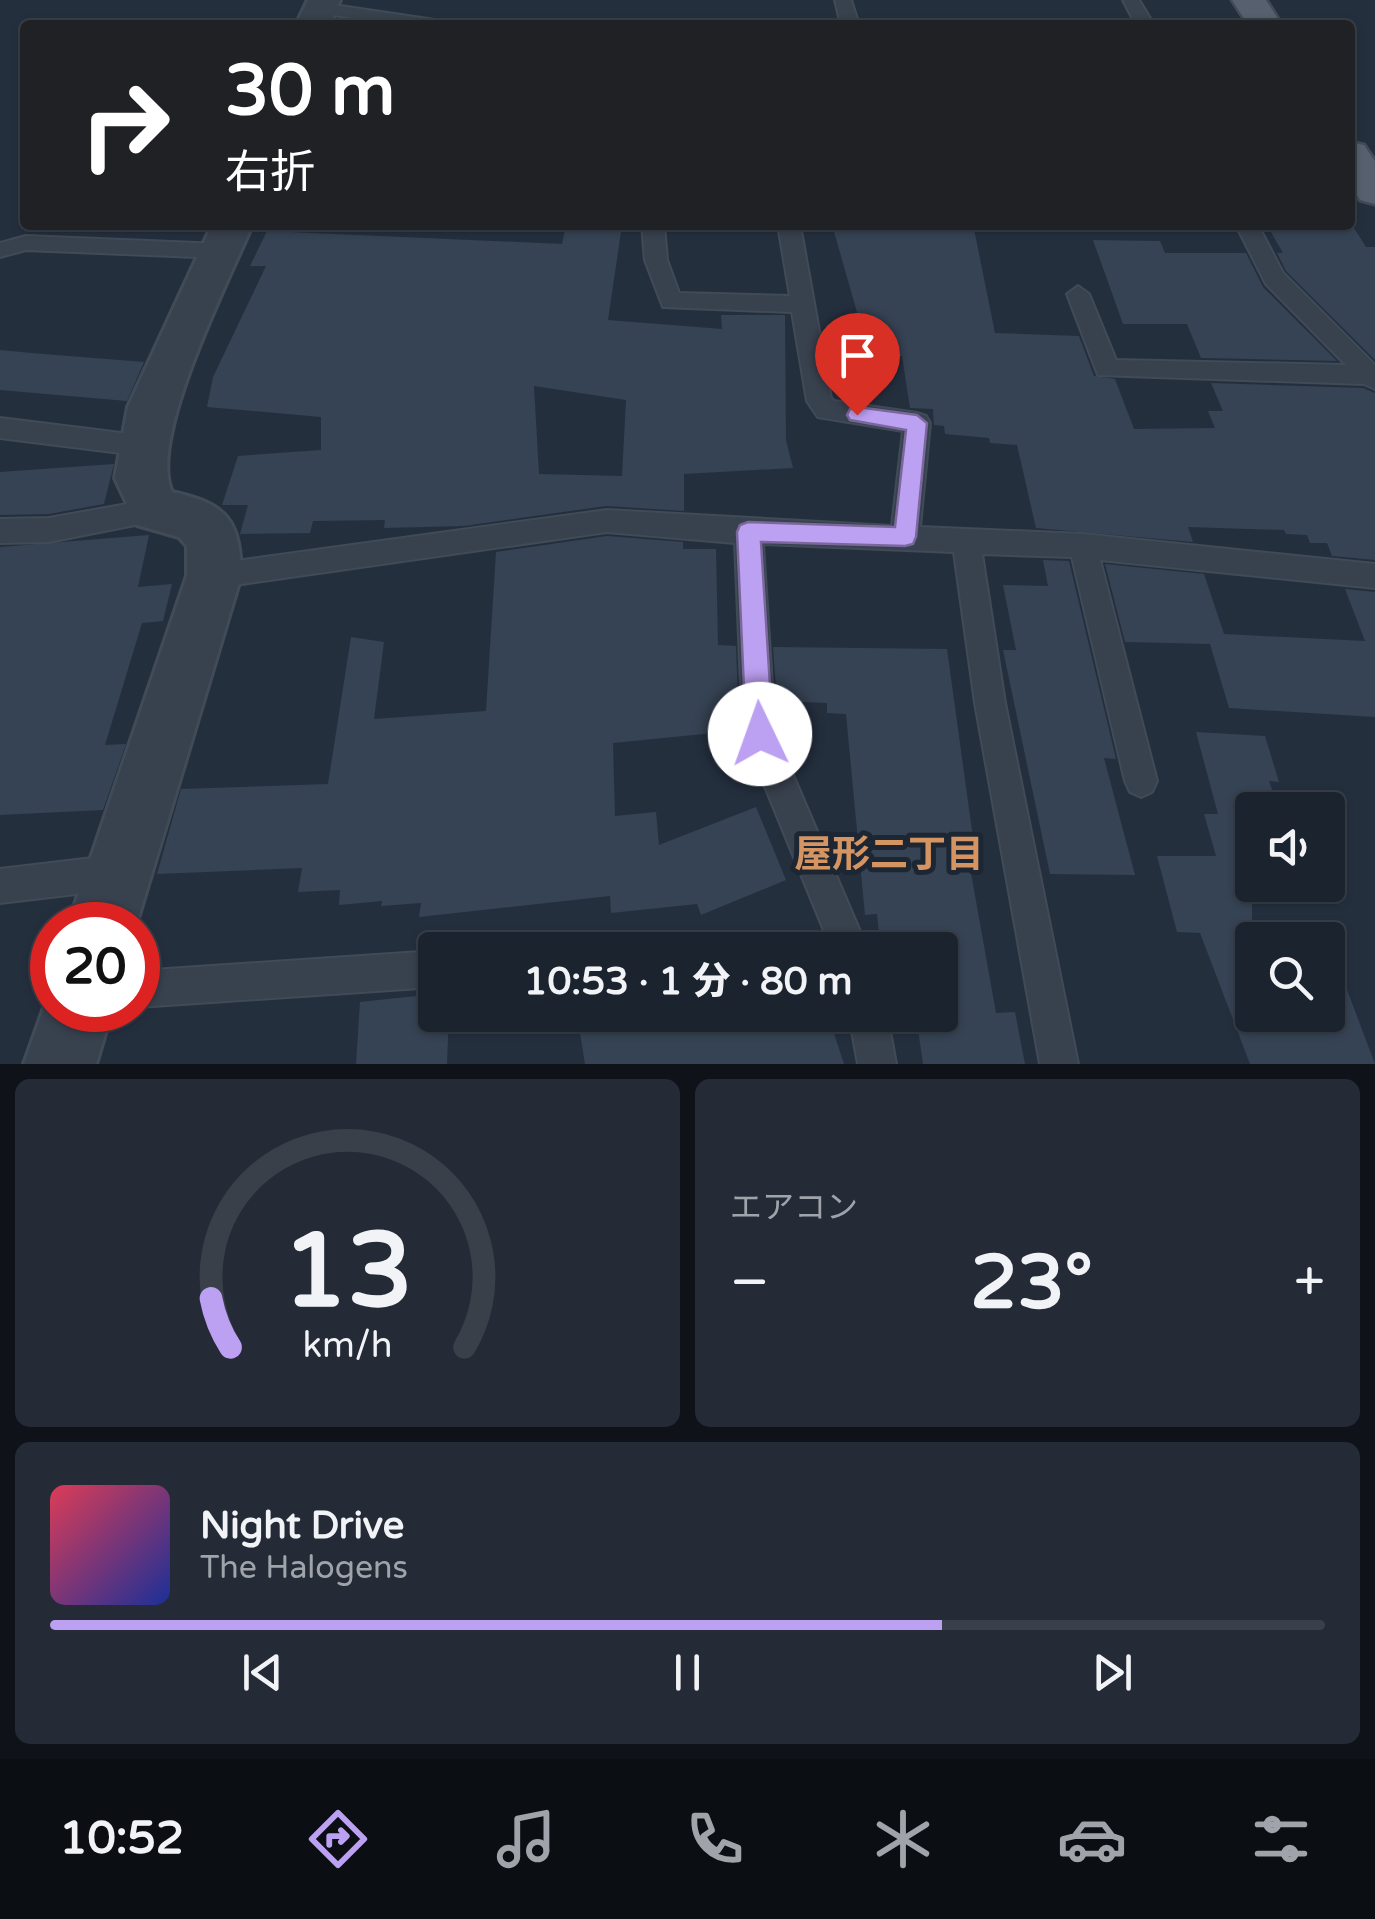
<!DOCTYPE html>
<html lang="ja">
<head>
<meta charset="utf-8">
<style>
	body { margin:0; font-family:"Varela Round","Noto Sans JP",sans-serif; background:#242b36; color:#f1f3f6; height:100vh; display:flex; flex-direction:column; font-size:38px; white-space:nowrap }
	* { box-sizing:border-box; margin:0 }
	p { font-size:32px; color:#a0a4aa }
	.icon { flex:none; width:55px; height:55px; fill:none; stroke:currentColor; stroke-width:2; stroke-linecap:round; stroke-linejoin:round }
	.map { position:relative; height:1064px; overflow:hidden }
	.sheet { display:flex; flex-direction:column; gap:15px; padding:15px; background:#0f1319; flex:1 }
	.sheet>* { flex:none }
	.hud { position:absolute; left:20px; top:20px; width:1335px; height:210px; border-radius:10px; box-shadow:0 2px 8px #0004,0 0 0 2px #39404a; background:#202124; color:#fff; overflow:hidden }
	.fabs { position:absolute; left:1235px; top:792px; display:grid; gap:20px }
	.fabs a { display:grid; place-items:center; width:110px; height:110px; border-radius:10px; background:#1b232e; box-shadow:0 2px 8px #0004,0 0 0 2px #39404a; font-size:50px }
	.speed { position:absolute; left:30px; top:902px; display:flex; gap:20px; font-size:50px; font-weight:700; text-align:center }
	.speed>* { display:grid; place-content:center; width:130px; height:130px; border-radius:50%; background:#1b232e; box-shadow:0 2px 8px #0004,0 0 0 2px #39404a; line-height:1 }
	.speed .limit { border:15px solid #d22; background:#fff; color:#111 }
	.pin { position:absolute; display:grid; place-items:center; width:85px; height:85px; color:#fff; margin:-102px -42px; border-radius:50% 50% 50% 0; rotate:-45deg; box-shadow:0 0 10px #0007 }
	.pin .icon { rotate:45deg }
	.me { position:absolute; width:110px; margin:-55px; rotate:357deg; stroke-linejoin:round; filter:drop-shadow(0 0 8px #0008) }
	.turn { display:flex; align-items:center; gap:35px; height:210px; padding:0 40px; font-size:45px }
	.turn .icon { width:130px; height:130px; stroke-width:2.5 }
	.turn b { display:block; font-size:70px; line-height:85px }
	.big { font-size:75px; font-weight:800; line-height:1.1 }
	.sheet .card { flex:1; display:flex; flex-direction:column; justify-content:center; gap:15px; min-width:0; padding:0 35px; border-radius:15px; background:#242b36 }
	.sheet .dial { align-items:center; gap:0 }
	.dial svg { height:260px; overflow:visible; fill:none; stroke:#39404a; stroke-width:7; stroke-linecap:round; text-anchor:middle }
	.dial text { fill:#f1f3f6; stroke:none }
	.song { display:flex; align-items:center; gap:30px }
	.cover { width:120px; height:120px; border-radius:15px; background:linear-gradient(135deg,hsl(350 70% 55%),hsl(230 70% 35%)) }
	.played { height:10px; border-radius:5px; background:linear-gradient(90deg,#bca0f2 70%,#39404a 70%) }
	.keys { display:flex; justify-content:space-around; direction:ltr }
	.heat { display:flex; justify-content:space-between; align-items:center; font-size:55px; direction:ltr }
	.sheet .tiles { flex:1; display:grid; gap:15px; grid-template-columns:1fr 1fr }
	.card:last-child { grid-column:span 2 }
	.trip { position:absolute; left:418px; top:932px; width:540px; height:100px; border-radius:10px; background:#1b232e; box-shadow:0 2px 8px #0004,0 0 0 2px #39404a; font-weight:800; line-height:100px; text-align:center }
	.tabs { display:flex; height:160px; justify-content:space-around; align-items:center; background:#0b0e12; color:#a0a4aa }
	.tabs .icon { width:70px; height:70px }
	.tabs .active { color:#bca0f2 }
	.tabs b { font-size:45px; color:#f1f3f6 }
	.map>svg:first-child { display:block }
	.building { fill:#364354; fill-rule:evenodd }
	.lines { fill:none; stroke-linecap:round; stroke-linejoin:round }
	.service-casing { stroke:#414a57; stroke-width:4 }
	.minor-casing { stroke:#414a57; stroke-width:6 }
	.primary-casing { stroke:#414a57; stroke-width:5 }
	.service { fill:#38414e; fill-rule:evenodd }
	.minor { fill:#38414e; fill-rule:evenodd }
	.primary { fill:#56606e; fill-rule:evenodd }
	.route { fill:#bca0f2; stroke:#7a689d; stroke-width:2.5 }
	.labels { text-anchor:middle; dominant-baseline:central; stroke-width:10; stroke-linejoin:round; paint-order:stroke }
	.near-neighbourhood-label { font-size:38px; font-weight:bold; fill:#d59563; stroke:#1d2633 }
</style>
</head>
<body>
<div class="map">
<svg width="1375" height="1064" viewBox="0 0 1375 1064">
	<rect width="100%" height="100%" fill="#242f3e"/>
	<!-- building -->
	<g class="building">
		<path d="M 566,225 L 622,225 L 608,320 L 722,329 L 721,315 L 785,315 L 786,440 L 793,468 L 684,474 L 684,511 L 606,506 L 464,526 L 384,528 L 385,520 L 313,521 L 310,533 L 240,534 L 248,505 L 222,505 L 238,456 L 321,450 L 321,417 L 207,407 L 213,377 L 266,266 L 250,266 L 267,231 L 562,244 ZM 534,386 L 626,400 L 622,476 L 539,474 Z"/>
		<polygon points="1268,227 1354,228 1366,247 1375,247 1375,360 1286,271 1277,253 1283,253"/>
		<polygon points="833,228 974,229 995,333 1079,336 1094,376 1115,379 1134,429 1215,428 1208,411 1223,411 1211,383 1363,388 1375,393 1375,560 1332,556 1327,543 1310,543 1307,535 1286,534 1284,530 1188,527 1193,542 1036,528 1017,445 990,443 989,438 945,434 944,426 934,425 933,409 910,408 902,356 870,358"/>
		<polygon points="1093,240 1160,241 1165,253 1246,253 1263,287 1337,361 1201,358 1187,324 1123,324"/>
		<polygon points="0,350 31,353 144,362 127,401 0,390"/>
		<polygon points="114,464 104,504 49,514 0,515 0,472"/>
		<polygon points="149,535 138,587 172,584 163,621 142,623 105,745 126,744 103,810 0,815 0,547"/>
		<polygon points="607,536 683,542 683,549 716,549 718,645 736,646 738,700 730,700 734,731 613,743 615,816 656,812 659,845 756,807 786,880 701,915 697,904 611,913 610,896 419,917 421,903 381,906 382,901 339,905 340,890 298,892 302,868 157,874 181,789 328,784 351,637 384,642 374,719 486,711 496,552"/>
		<polygon points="1043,560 1069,561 1116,759 1104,758 1135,875 1050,874 1003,650 1016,650 1003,585 1048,586"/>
		<polygon points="1105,564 1204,574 1224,634 1365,641 1345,589 1375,592 1375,717 1229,708 1210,644 1125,642"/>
		<polygon points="773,647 947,649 974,845 966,845 996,1013 1015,1012 1025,1064 923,1064 916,1015 940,1015 940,950 881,950 877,914 865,915 846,714 827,713 827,703 777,701"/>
		<polygon points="1196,732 1265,736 1279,782 1269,781 1279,810 1252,810 1252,1015 1328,1015 1329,942 1375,1064 1250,1064 1200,933 1177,932 1157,856 1216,856 1204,814 1218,814"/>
		<polygon points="435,994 435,1015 449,1015 447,1064 356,1064 360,1002"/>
		<polygon points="599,1015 828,1015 844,1064 585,1064 578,1021"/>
	</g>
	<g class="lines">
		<!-- service casing -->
		<g class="service-casing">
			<g id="service">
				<polygon points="835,0 851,0 859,25 841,25"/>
				<polygon points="1123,0 1139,0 1154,25 1136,25"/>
				<polygon points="320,3 435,20 444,25 400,25 314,12 314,4"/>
				<polygon points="642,225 664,225 667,260 679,293 790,296 778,225 800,225 831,398 834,401 917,413 926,416 930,423 920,527 1083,534 1375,564 1375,588 1100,560 1157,781 1152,792 1141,797 1130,792 1125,781 1072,557 982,554 1005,703 1078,1064 1040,1064 975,703 954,552 763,544 775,733 868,950 832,950 743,733 735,543 607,532 214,588 204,585 200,576 204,567 214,564 607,510 892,526 903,431 818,417 807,401 792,312 663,307 645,260"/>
				<polygon points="1236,225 1258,225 1283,273 1375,365 1375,389 1364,384 1098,375 1067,294 1078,286 1089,294 1116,360 1346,365 1266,284"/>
				<polygon points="26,236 221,244 232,251 221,258 26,250 0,257 0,243"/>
				<polygon points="0,418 145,436 154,439 158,446 154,453 145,456 0,438"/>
				<polygon points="155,499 165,502 169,510 165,518 155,521 49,542 0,543 0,519 49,518"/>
				<polygon points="118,855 130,860 135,872 130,884 118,889 0,903 0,869"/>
				<polygon points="435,951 435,987 138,1007 138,971"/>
				<polygon points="849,1015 887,1015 896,1064 858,1064"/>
			</g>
		</g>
		<!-- minor casing -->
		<g class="minor-casing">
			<g id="minor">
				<polygon points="308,0 340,0 330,25 296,25"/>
				<path d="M 212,225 L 252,225 C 229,280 147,440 172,492 C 227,504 240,520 241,576 L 136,925 L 68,925 L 187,576 L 187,546 L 179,537 L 137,525 L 115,478 L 128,407 Z"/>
				<polygon points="52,985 52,1010 112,1010 96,1064 24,1064"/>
			</g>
		</g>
		<!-- primary casing -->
		<g class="primary-casing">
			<g id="primary">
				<polygon points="1232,0 1266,0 1282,25 1248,25"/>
				<polygon points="1350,142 1364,145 1375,161 1375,204 1360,200 1350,185"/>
			</g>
		</g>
		<!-- service -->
		<use href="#service" class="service"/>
		<!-- minor -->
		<use href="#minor" class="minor"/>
		<!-- primary -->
		<use href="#primary" class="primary"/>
	</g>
	<!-- route -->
	<polygon class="route" points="857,407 917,415 927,423 916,537 913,544 905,546 761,542 773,734 769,742 760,746 750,742 746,734 737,532 740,525 748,522 895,527 906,430 850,420 847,415 850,409"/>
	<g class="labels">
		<!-- near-neighbourhood labels -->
		<g class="near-neighbourhood-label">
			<text x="889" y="855">屋形二丁目</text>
		</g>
	</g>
</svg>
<div class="fabs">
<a><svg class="icon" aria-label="sound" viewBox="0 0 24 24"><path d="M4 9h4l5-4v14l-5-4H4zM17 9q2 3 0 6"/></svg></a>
<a><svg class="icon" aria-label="search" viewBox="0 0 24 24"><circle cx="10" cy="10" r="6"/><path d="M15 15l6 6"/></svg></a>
</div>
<div class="speed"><div class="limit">20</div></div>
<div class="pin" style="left:857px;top:415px;background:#d93025"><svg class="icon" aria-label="arrive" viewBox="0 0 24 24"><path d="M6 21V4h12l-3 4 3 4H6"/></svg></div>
<svg class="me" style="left:760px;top:734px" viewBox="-20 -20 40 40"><circle r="19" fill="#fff"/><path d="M0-13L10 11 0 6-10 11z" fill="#bca0f2"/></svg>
<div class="trip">10:53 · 1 分 · 80 m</div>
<div class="hud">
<div class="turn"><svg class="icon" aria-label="right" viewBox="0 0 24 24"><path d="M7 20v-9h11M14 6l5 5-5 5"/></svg><div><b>30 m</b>右折</div></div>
</div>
</div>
<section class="sheet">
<div class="tiles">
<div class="card dial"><svg viewBox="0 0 100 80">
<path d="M14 69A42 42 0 1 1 86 69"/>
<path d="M14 69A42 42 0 0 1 8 54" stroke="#bca0f2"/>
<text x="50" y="56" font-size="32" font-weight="700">13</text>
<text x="50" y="72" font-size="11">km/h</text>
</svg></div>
<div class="card"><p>エアコン</p>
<div class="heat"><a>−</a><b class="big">23°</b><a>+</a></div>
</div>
<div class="card">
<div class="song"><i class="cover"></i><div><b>Night Drive</b><p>The Halogens</p></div></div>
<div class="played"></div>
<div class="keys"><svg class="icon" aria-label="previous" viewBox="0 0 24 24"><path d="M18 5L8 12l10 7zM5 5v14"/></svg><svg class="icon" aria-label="pause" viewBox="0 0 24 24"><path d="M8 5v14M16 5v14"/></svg><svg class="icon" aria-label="next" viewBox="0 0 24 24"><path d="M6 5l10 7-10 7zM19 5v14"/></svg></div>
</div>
</div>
</section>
<nav class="tabs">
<b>10:52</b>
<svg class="icon active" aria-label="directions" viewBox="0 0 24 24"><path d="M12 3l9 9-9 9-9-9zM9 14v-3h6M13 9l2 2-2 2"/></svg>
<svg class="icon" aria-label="music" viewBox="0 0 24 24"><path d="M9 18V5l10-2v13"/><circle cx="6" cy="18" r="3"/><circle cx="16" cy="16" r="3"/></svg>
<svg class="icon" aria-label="phone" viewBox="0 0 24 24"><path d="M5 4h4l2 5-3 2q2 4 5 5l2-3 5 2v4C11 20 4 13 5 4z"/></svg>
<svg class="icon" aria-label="climate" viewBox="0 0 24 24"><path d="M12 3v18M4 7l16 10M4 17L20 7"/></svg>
<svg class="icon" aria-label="car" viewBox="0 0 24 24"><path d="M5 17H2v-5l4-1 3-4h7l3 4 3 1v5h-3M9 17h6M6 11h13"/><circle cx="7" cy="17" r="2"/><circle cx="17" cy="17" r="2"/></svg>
<svg class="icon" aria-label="filters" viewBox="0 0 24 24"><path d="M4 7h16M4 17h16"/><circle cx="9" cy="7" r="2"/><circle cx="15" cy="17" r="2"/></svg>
</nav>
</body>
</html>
